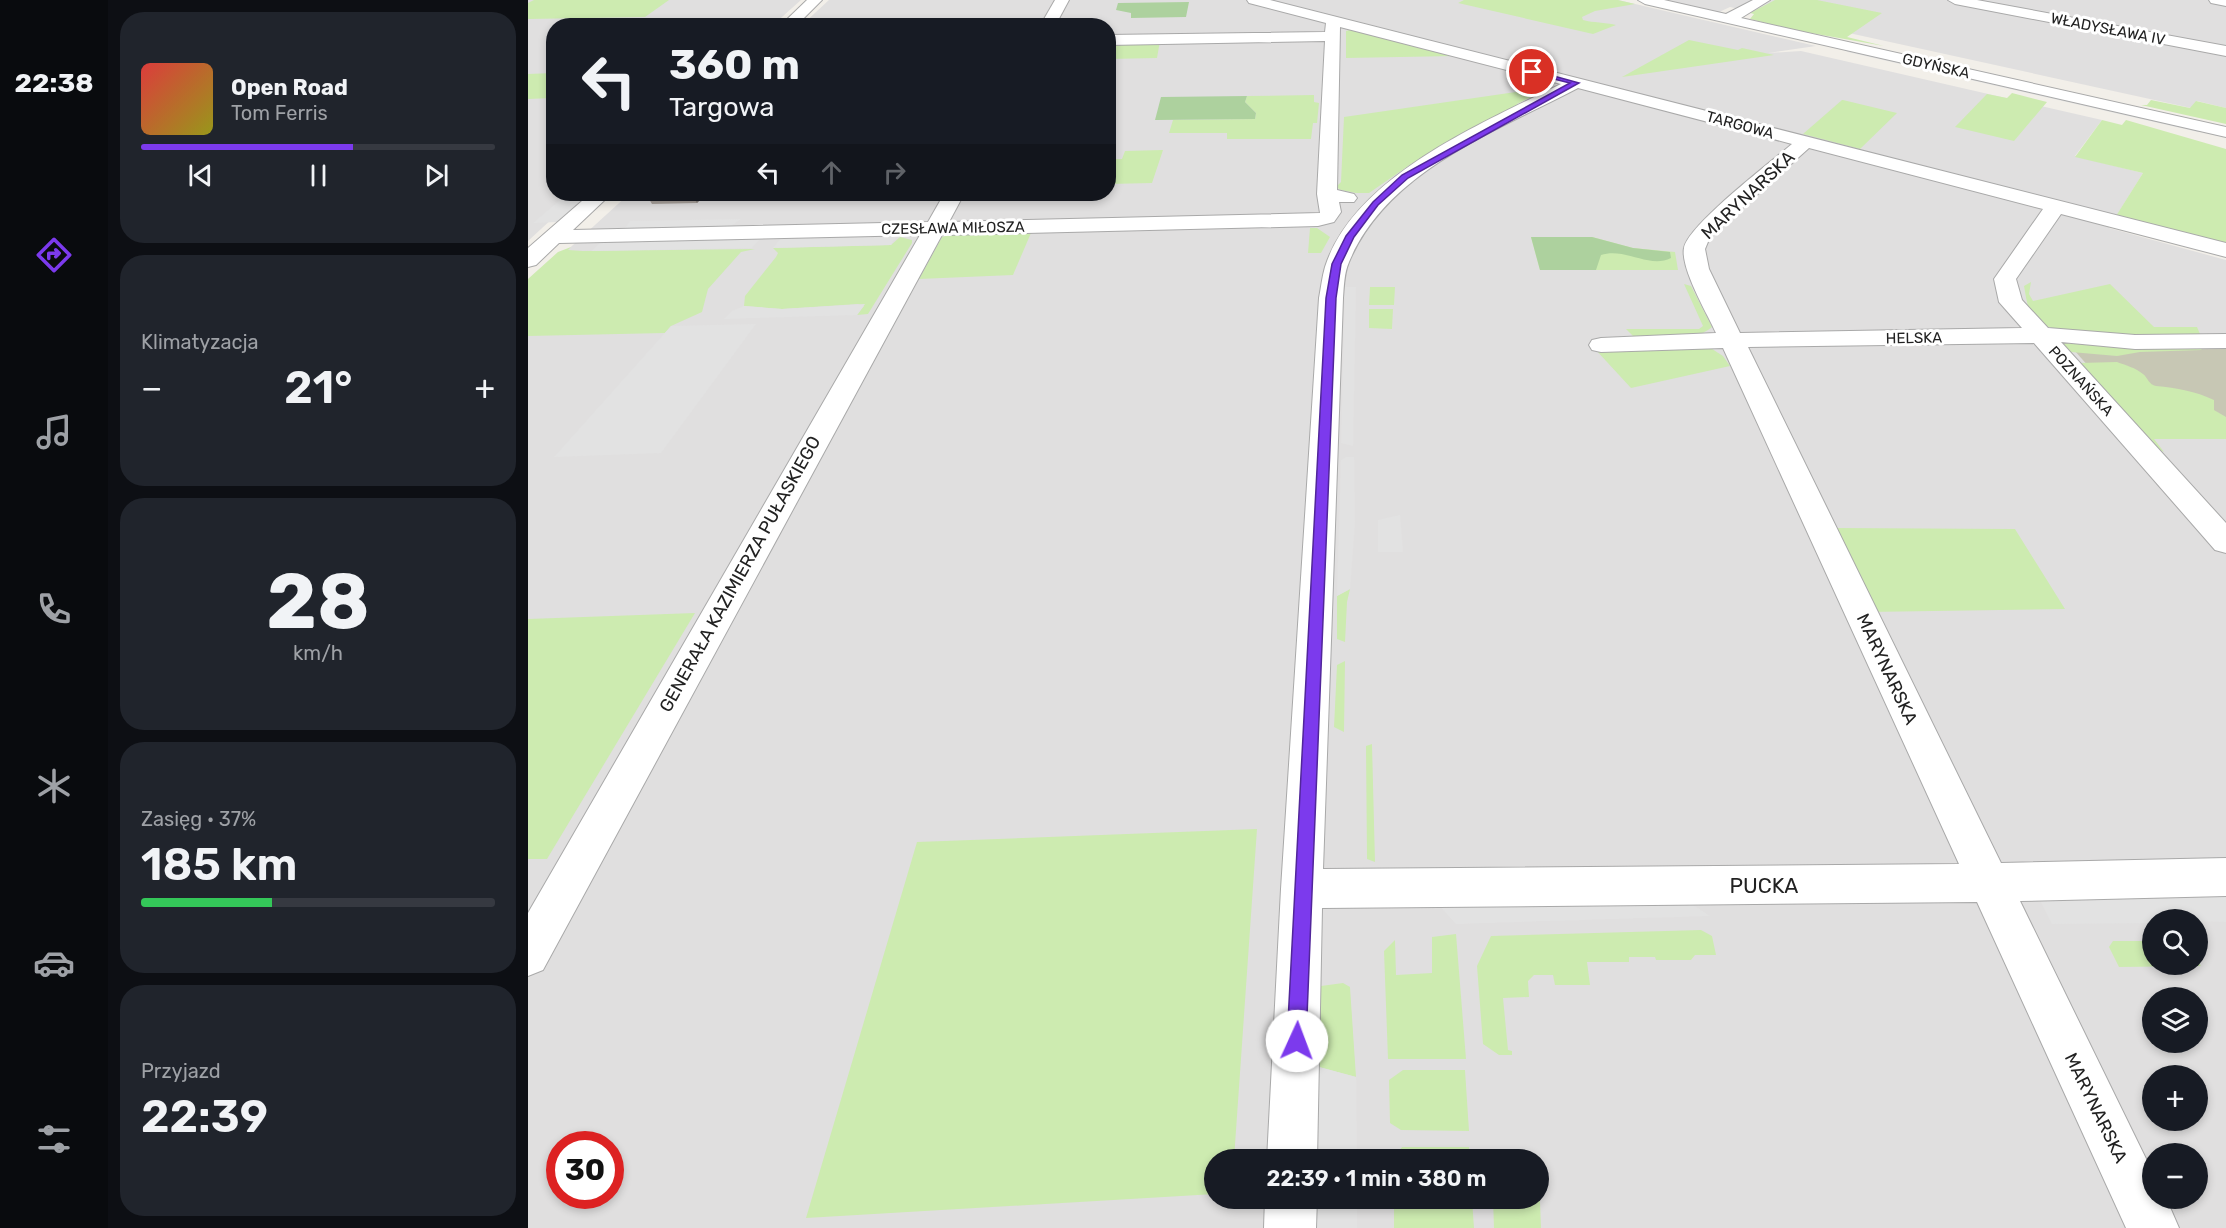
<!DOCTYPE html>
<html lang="pl">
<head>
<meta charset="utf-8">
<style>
	body { margin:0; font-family:Rubik,sans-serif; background:#20242c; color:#f1f3f6; height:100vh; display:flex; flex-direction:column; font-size:22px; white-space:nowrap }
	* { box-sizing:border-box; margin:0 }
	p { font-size:20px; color:#9ea1a6 }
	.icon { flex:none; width:33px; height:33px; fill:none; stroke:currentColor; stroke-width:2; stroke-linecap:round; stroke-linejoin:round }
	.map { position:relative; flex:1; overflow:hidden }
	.drawer { display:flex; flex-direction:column; gap:12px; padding:12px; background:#0d0f14; width:420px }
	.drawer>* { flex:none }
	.top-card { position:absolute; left:18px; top:18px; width:570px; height:183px; border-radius:24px; box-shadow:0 3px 9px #0003; background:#171b24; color:#f1f3f6; overflow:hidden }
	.tools { position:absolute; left:1614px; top:909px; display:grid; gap:12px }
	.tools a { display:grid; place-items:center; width:66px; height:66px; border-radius:50%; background:#171b24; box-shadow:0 3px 9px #0003; font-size:30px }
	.speed { position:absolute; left:18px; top:1131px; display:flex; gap:12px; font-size:30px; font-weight:700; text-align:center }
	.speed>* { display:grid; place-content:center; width:78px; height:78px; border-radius:50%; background:#171b24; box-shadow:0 3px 9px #0003; line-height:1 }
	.speed .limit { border:9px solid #d22; background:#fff; color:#111 }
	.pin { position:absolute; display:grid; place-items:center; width:51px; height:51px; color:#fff; margin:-26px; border:3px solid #fff; border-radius:50%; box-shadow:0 2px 6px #0007 }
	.me { position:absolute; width:66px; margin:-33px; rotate:2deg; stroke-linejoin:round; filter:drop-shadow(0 0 4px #0008) }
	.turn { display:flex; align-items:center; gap:21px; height:126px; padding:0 24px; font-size:27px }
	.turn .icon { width:78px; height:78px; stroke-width:2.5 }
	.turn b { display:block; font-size:42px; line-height:51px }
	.lanes { display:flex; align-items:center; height:57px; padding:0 24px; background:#0003; justify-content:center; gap:30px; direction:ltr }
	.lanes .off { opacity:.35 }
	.big { font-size:45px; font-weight:600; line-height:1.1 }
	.drawer .tile { flex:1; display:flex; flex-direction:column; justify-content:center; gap:9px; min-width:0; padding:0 21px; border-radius:24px; background:#20242c }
	.drawer .dial { align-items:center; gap:0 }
	.dial b { font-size:78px; line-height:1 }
	.song { display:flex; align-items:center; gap:18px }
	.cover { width:72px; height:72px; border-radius:9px; background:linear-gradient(135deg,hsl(0 70% 55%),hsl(60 70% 35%)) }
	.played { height:6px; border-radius:3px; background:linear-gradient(90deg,#7c3aed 60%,#363941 60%) }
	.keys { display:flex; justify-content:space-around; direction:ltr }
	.heat { display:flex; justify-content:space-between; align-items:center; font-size:33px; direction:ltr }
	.charge { height:9px; border-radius:4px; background:linear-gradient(90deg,#34c759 37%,#363941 0) }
	.trip { position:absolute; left:676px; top:1149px; width:345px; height:60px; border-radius:30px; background:#171b24; box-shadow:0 3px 9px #0003; font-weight:600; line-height:60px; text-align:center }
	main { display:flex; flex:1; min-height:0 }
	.tabs { display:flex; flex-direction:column; width:108px; justify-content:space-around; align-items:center; background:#090b0e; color:#9ea1a6 }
	.tabs .icon { width:42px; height:42px }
	.tabs .current { color:#7c3aed }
	.tabs b { font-size:27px; color:#f1f3f6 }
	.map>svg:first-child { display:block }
	.residential { fill:#e0dfdf; fill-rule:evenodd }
	.construction { fill:#c7c7b4 }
	.grass { fill:#cdebb0 }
	.forest { fill:#add19e }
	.parking { fill:#e2e2e2 }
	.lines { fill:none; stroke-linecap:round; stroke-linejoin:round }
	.minor-casing { stroke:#a9a9a9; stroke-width:2 }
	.minor { fill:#fff; fill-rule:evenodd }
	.wall { fill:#aba49e }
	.shaded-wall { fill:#8b8681 }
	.route { fill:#7c3aed; stroke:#51269a; stroke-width:1.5 }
	.labels { text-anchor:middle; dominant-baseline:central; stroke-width:6; stroke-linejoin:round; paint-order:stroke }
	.far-street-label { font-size:15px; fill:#222; stroke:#fff }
	.street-label { font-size:18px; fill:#222; stroke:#fff }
	.near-street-label { font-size:21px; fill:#222; stroke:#fff }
</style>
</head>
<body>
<main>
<nav class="tabs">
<b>22:38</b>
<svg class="icon current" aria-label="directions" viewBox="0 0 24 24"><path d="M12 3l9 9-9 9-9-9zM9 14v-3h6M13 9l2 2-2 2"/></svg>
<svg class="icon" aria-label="music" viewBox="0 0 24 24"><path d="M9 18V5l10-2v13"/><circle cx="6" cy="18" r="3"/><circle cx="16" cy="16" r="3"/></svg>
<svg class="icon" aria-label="phone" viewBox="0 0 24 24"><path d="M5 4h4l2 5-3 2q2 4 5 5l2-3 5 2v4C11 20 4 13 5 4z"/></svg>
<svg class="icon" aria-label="climate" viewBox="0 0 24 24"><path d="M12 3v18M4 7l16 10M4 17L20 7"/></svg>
<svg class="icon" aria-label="car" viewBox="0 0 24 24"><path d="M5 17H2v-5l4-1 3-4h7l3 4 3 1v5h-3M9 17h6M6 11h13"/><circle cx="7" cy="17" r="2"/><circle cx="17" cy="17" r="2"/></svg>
<svg class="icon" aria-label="filters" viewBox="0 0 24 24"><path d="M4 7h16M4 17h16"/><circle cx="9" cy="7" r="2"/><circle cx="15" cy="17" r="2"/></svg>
</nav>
<section class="drawer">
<div class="tile">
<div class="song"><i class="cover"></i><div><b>Open Road</b><p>Tom Ferris</p></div></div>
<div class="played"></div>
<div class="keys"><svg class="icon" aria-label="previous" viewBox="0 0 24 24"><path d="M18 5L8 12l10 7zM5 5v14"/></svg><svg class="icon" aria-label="pause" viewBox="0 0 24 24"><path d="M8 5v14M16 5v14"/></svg><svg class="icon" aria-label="next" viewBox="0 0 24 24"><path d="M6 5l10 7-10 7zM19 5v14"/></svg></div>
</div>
<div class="tile"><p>Klimatyzacja</p>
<div class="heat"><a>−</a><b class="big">21°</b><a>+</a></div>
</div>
<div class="tile dial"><b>28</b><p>km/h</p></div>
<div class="tile"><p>Zasięg · 37%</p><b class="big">185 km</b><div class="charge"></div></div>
<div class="tile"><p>Przyjazd</p><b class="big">22:39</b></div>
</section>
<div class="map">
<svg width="1698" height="1228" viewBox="0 0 1698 1228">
	<rect width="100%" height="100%" fill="#f2efe9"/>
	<!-- residential -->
	<g class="residential">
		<polygon points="0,0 273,0 245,25 26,26 26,194 51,194 0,241"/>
		<path d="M 301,0 L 1090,0 L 1288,46 L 1240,53 L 1273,51 L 1574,120 L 1547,156 L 1615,173 L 1581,228 L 1698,260 L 1698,1228 L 0,1228 L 0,286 L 101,194 L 580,194 L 580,26 L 274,25 ZM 1624,920 L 1670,920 L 1670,964 L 1624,964 ZM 1624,998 L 1670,998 L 1670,1042 L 1624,1042 ZM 1624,1076 L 1670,1076 L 1670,1120 L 1624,1120 ZM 32,1144 L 82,1144 L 82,1196 L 32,1196 ZM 1624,1154 L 1670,1154 L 1670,1198 L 1624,1198 ZM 687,1160 L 1011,1160 L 1011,1198 L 687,1198 Z"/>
		<polygon points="1132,0 1698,0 1698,108 1669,101 1663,108 1202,7 1189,13"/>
	</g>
	<!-- construction -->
	<polygon class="construction" points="1698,349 1698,439 1625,439 1546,350"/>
	<!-- grass -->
	<g class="grass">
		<polygon points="6,0 141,0 117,17 0,19 0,3"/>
		<path d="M 936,0 L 1090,0 L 1107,4 L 1067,11 L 1054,17 L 1055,20 C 1066,23 1076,22 1088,25 L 1065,34 L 930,3 Z"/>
		<polygon points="1247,0 1289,0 1354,13 1319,37 1356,46 1266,30 1222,19 1226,14 1222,13"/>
		<polygon points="513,19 509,25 393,25 397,21"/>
		<polygon points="825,29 927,56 818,58 818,31"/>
		<polygon points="1161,40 1210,50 1214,48 1246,55 1094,77"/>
		<polygon points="632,41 629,58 581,59 580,42"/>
		<polygon points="25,73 25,98 0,99 0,74"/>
		<polygon points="1023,87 989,104 991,107 883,164 841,193 828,193 813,190 808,187 813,182 816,117"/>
		<polygon points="1484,93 1519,102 1486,141 1427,127 1459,94 1479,98"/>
		<polygon points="786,95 786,102 791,103 789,123 785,123 783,139 699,139 699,133 641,133 645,120 727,119 728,113 717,102 719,96"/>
		<polygon points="1314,100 1315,100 1369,113 1332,149 1275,134"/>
		<polygon points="1623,100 1662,108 1668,101 1698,108 1698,124 1613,105 1619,105"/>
		<polygon points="1574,120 1594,125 1598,120 1698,149 1698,244 1588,216 1615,173 1547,157"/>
		<polygon points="635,150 624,183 581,184 581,159 594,159 597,151"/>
		<polygon points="782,228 789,228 802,237 793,253 780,253"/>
		<polygon points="503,233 485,275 391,279 414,237 421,235"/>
		<polygon points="372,237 384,240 384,243 340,314 329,315 336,306 330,304 254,309 216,306 217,296 248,257 250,253 245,248 363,245"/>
		<polygon points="1003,237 1064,237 1105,248 1147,252 1150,270 1012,270"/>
		<polygon points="43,247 40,250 55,251 227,249 213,252 180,289 174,312 143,326 137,333 0,336 0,279 30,252"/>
		<path d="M 1503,282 L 1501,294 L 1505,301 L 1582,284 L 1626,327 L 1669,327 L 1672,334 L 1665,339 C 1625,336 1546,338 1512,324 C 1500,319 1498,296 1496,286 Z"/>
		<path d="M 1156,284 L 1163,286 L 1184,327 C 1167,343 1128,337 1106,337 L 1098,329 L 1171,329 L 1175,326 Z"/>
		<polygon points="842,287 867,287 866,305 841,305"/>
		<polygon points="841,309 865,309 864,329 841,328"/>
		<polygon points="1532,341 1672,348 1674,350 1612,352 1589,356 1543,352"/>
		<polygon points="1181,347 1195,356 1202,366 1103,388 1067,349"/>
		<path d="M 1589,362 C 1597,365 1608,368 1615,374 C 1620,378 1621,385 1628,386 C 1649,388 1667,391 1686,400 L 1686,410 L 1698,417 L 1698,439 L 1626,439 L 1636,452 L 1630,449 L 1551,363 Z"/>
		<polygon points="1305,520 1309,528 1487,529 1537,609 1339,612 1301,525"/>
		<polygon points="822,589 819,602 817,642 809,639 809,596"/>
		<polygon points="167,613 19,859 0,859 0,619"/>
		<polygon points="817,661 816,732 806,727 809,665"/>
		<polygon points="844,744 847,862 839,859 838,746"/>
		<polygon points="729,829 706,1159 687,1160 687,1194 278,1218 389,842"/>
		<polygon points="1173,930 1184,936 1188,955 1167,955 1163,960 1128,960 1127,957 1101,957 1101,962 1059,962 1062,985 1027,985 1025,975 1006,975 1000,981 1001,997 975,998 980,1050 984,1051 984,1055 971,1055 955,1044 949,966 963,936"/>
		<polygon points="928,934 938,1059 860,1059 856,951 867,940 868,975 904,973 904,937"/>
		<polygon points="1585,941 1624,941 1624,964 1670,964 1670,961 1673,966 1591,967 1581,947"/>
		<polygon points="815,983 822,987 828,1077 791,1067 793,986"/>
		<polygon points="875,1070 937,1070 941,1131 873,1130 862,1123 861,1080"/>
		<polygon points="874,1147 941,1147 942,1159 865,1159"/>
		<polygon points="1011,1175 1013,1228 966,1228 965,1199 1011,1198"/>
		<polygon points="866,1199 944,1199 946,1228 866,1228"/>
	</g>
	<!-- forest -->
	<g class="forest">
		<polygon points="661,2 658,17 603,18 603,13 588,10 590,3"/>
		<polygon points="719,96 717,102 728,113 727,119 627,120 633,97"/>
		<path d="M 1003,237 L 1064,237 L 1105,248 L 1142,252 L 1143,258 C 1121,269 1097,247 1073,255 L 1068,270 L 1012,270 Z"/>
	</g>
	<!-- parking -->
	<g class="parking">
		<polygon points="1310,47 1680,131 1670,132 1320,52"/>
		<polygon points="39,194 62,194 29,222 5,223"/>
		<polygon points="213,219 203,226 97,228 102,221"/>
		<polygon points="368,237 363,245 245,248 252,239"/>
		<polygon points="232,239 224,248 63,251 73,242"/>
		<polygon points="817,287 828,287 825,446 813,443"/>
		<polygon points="337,304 329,315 196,319 204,311 216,306 254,309"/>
		<polygon points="228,324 133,453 26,457 143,326"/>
		<polygon points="818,457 826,457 827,522 822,589 809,596 813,460"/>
		<polygon points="872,515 875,552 850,552 850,520"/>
		<polygon points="1698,895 1698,922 1624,920 1624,923 1524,924 1510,896"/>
		<polygon points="1154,898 1182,916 928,924 909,903"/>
		<polygon points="791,1067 828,1077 829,1159 790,1160"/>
		<rect x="789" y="1199" width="40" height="29"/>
	</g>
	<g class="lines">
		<!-- minor casing -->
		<g class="minor-casing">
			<g id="minor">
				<polygon points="279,0 294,0 268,26 252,26"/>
				<polygon points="527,0 541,0 527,26 512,26"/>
				<path d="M 719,0 L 742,0 L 1698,243 L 1698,257 L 1533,214 L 1488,279 L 1494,300 L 1520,328 L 1607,335 L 1698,334 L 1698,348 L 1607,349 L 1533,342 L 1698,523 L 1698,553 L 1687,550 L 1506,343 L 1220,347 L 1473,863 L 1698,858 L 1698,896 L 1492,901 L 1624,1171 L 1624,1198 L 1638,1198 L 1651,1228 L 1598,1228 L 1449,902 L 794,908 L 789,1160 L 739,1160 L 753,889 L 791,298 C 793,288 794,277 797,267 C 826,176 955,123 1033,84 L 812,27 L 809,190 L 826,194 L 829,198 L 826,202 L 811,202 L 813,212 L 806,222 L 790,226 L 414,235 L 15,970 L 0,976 L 0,913 L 392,235 L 31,243 L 8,265 L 0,267 L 0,248 L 62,194 L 83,194 L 45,230 L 400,222 L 416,194 L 436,194 L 421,222 L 792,213 L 789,194 L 797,41 L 580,45 L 580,35 L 797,32 L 798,23 L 721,3 ZM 1050,88 L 1264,144 C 1243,162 1160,225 1156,248 C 1152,268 1180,315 1188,333 L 1073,338 L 1064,340 L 1061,345 L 1064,350 L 1073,352 L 1195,348 L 1431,864 L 795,869 L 815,298 C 816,286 816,273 821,262 C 859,171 968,131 1050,88 ZM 1281,148 L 1515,209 L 1466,279 L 1471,302 L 1494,328 L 1212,333 L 1181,269 L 1177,249 L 1182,237 Z"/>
				<polygon points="1110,0 1136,0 1198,14 1225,0 1242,0 1213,18 1698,127 1698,137 1117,4"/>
				<polygon points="1420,0 1449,0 1698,46 1698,56 1427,4"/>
				<polygon points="1681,0 1698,0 1698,6 1683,3"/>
				<polygon points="737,1198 789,1198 788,1228 736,1228"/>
			</g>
		</g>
		<!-- minor -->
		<use href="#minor" class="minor"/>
	</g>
	<!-- wall -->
	<polygon class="wall" points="118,194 178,194 169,203 124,204"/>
	<!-- shaded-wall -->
	<polygon class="shaded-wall" points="163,194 178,194 169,203"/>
	<!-- route -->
	<polygon class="route" points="1004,70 1051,83 880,178 850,205 826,237 813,264 808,298 778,1041 776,1047 769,1050 762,1047 759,1041 798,298 804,264 818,236 845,202 874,175 1042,83 1002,73"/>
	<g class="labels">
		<!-- far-street labels -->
		<g class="far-street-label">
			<text transform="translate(1580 29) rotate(11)">WŁADYSŁAWA IV</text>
			<text transform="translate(1408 66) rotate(13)">GDYŃSKA</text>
			<text transform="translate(1212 125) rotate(15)">TARGOWA</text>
			<text transform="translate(425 228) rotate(-1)">CZESŁAWA MIŁOSZA</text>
			<text transform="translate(1386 338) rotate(-1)">HELSKA</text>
			<text transform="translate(1553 381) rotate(48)">POZNAŃSKA</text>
		</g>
		<!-- street labels -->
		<g class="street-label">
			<text transform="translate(1220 195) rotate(-43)">MARYNARSKA</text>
			<text transform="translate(212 574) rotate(-61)">GENERAŁA KAZIMIERZA PUŁASKIEGO</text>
			<text transform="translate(1359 669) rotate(65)">MARYNARSKA</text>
			<text transform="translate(1568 1108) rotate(64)">MARYNARSKA</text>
		</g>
		<!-- near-street labels -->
		<g class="near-street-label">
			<text x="1236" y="885">PUCKA</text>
		</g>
	</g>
</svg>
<div class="tools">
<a><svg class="icon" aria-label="search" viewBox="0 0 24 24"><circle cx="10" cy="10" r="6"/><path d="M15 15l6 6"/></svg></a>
<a><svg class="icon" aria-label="layers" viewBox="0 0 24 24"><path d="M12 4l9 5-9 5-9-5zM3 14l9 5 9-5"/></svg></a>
<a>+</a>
<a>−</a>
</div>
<div class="speed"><div class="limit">30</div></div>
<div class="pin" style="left:1004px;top:72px;background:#d93025"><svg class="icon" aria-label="arrive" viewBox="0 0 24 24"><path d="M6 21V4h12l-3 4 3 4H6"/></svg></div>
<svg class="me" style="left:769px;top:1041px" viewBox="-20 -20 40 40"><circle r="19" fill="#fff"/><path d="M0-13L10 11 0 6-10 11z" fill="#7c3aed"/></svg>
<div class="trip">22:39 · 1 min · 380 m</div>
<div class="top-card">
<div class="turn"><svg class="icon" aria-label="left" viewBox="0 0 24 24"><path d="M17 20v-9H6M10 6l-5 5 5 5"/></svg><div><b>360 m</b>Targowa</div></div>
<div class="lanes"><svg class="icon" aria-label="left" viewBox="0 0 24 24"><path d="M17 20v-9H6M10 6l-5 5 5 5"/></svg><svg class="icon off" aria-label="ahead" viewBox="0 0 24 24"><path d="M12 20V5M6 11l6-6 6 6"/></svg><svg class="icon off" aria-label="right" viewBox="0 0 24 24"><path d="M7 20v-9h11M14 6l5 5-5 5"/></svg></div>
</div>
</div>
</main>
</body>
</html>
